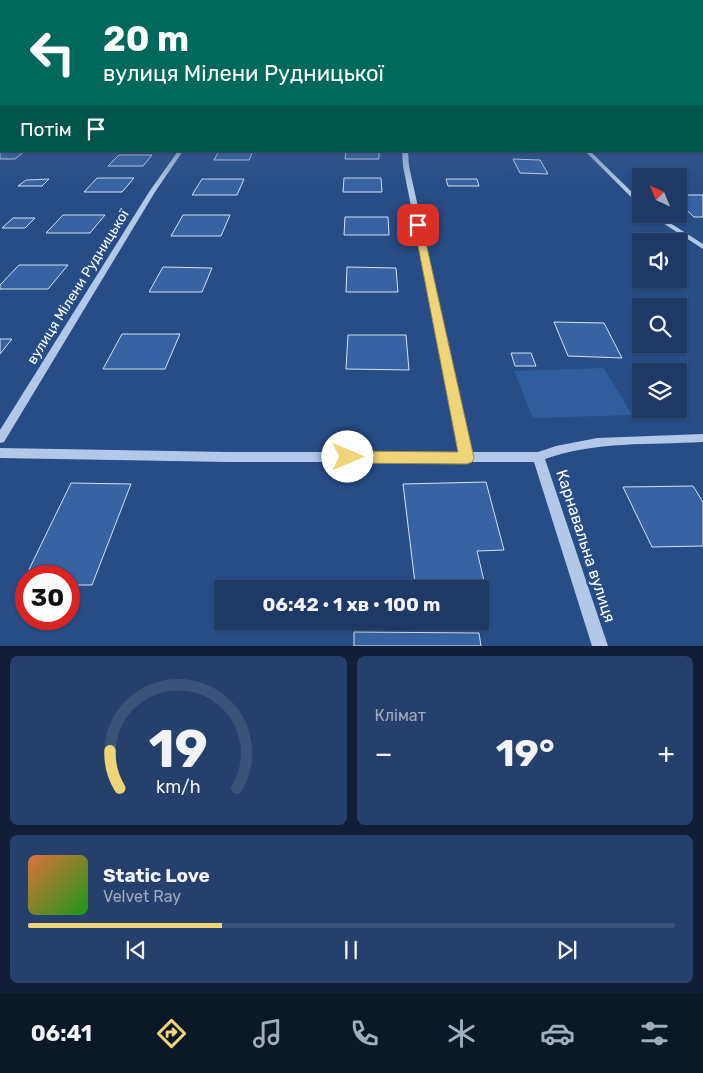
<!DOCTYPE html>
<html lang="uk">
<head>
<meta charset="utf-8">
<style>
	body { margin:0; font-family:Rubik,sans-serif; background:#25406a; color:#f1f3f6; height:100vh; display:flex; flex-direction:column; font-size:19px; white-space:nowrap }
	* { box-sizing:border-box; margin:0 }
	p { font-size:16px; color:#a0acbf }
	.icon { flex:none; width:28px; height:28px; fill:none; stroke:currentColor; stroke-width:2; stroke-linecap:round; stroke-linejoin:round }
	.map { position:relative; height:646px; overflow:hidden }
	.panel { display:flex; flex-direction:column; gap:10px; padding:10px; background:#101f37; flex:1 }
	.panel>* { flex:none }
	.hud { position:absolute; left:0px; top:0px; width:704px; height:152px; box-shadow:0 1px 4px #0004,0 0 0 1px #3b5378; background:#00695c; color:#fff; overflow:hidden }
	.needle { width:32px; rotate:316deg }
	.fabs { position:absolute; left:632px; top:168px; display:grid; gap:10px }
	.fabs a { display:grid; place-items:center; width:55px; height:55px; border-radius:0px; background:#1d3964; box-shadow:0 1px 4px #0004,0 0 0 1px #3b5378; font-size:25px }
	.speed { position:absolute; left:15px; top:565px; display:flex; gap:10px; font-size:25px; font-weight:700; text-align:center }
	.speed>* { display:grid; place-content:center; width:65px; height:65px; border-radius:50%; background:#1d3964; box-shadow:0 1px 4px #0004,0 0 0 1px #3b5378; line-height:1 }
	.speed .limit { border:8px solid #d22; background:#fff; color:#111 }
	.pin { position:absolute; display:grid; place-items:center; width:42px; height:42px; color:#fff; margin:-21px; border-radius:10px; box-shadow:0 2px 8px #0006 }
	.me { position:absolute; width:55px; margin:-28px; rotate:90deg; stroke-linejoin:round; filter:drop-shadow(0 0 4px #0008) }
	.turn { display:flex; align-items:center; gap:18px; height:105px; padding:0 20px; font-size:22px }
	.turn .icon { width:65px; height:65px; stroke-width:2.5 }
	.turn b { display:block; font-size:35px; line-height:42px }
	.then { display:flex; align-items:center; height:48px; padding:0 20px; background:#0003; gap:10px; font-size:19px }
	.big { font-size:38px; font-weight:700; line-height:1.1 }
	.panel .widget { flex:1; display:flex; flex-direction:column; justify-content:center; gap:8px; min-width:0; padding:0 18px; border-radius:8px; background:#25406a }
	.panel .dial { align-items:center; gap:0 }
	.dial svg { height:130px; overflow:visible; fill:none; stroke:#3b5378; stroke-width:7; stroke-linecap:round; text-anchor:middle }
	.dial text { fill:#f1f3f6; stroke:none }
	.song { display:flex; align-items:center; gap:15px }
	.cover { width:60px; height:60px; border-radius:8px; background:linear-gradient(135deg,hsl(20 70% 55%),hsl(120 70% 35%)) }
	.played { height:5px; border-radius:2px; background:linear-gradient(90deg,#f0d478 30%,#3b5378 30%) }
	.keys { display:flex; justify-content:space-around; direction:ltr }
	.heat { display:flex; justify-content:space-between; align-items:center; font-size:28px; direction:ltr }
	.panel .tiles { flex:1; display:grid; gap:10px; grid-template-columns:1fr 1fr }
	.widget:last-child { grid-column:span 2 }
	.trip { position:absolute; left:214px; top:580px; width:275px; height:50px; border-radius:0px; background:#1d3964; box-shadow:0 1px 4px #0004,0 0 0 1px #3b5378; font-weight:700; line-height:50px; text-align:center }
	.tab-bar { display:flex; height:80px; justify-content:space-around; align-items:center; background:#0c1728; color:#a0acbf }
	.tab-bar .icon { width:35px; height:35px }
	.tab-bar .on { color:#f0d478 }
	.tab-bar b { font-size:22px; color:#f1f3f6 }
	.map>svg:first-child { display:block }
	.green { fill:#325d9d }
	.building { fill:#3862a2; stroke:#d6e3f6 }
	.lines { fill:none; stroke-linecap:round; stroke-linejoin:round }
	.minor { fill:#b2c8e8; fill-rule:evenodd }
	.route { fill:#f0d478; stroke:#9c8a4e }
	.labels { text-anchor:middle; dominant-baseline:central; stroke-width:5; stroke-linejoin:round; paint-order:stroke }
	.street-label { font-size:14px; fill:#fff; stroke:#274c86 }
	.near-street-label { font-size:16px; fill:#fff; stroke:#274c86 }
</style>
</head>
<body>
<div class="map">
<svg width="703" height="646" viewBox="0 0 703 646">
	<rect width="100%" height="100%" fill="#274c86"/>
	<!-- green -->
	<polygon class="green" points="604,368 632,415 533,418 514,371"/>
	<!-- building -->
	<g class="building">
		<polygon points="0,148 1,151 25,151 15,159 0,159"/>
		<polygon points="219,151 253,151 249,160 214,160"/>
		<polygon points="346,151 379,151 379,159 345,159"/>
		<polygon points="119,155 152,155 143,166 108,166"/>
		<polygon points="513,159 540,160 548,174 520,173"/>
		<polygon points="97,178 134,178 122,192 84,192"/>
		<polygon points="344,178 381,178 382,192 343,192"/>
		<polygon points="49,179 42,186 18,186 26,180"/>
		<polygon points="202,179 244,179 237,195 192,195"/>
		<polygon points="446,179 477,179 479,186 448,186"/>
		<polygon points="679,195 703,195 703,217 694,217 679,203 681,200"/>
		<polygon points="63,215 105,215 90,233 46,233"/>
		<polygon points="183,215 230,215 221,236 171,236"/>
		<polygon points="345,217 388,217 389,235 344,235"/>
		<polygon points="13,218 35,218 25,228 2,228"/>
		<polygon points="19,265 68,265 48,289 0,289 0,285"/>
		<polygon points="163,267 212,268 202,292 149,292"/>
		<polygon points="347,267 396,268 398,292 346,292"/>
		<polygon points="554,322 604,323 622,358 568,356"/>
		<polygon points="122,334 180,334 165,369 103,369"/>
		<polygon points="348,335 406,335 409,370 346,369"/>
		<polygon points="0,339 12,339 0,354"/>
		<polygon points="511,353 531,353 536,366 515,366"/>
		<polygon points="486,482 504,550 477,551 484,581 415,583 403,484"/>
		<polygon points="71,483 131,484 92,585 69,585 69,576 26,576 26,585 22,584"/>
		<polygon points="693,486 703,502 703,546 652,547 623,487"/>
		<polygon points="354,632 479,633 481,646 354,646"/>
	</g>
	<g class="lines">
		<!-- minor -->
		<g class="minor">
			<rect x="702" y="101" width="1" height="2"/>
			<rect x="0" y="129" width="1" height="2"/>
			<polygon points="178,151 183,151 155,192 4,442 0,443 0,430 149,192"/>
			<path d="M 402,151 L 408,151 L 409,166 L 472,452 L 538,452 L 556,446 L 597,438 L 703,434 L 703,442 C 650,445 595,441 545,459 L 608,646 L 592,646 L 534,462 L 228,462 L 0,458 L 0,448 L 228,452 L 460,452 L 403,166 Z"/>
			<polygon points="585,151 590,151 641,201 641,206 639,205"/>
			<polygon points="649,214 656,214 703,244 703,249"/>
		</g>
	</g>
	<!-- sky -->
	<linearGradient id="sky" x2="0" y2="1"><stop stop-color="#152a4a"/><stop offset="0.52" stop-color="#416195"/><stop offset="1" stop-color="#416195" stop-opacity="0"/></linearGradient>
	<rect width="703" height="188" fill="url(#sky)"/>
	<!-- route -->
	<polygon class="route" points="418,222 422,225 474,458 472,462 467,464 348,463 342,462 340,457 342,453 348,451 458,452 414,225"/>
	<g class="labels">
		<!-- street labels -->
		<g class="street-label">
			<text transform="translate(78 287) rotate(-58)">вулиця Мілени Рудницької</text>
		</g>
		<!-- near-street labels -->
		<g class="near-street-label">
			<text transform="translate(586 546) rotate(72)">Карнавальна вулиця</text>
		</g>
	</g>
</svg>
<div class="fabs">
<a><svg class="needle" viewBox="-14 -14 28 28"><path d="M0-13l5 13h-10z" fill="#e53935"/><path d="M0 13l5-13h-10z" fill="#a0acbf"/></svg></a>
<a><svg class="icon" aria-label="sound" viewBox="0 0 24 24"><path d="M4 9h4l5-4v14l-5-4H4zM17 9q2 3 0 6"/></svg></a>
<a><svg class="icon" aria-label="search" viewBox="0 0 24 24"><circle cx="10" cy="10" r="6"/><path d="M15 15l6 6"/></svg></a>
<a><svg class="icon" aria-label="layers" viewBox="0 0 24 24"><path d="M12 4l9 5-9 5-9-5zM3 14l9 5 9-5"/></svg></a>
</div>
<div class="speed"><div class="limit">30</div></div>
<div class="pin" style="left:418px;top:225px;background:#d93025"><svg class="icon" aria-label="arrive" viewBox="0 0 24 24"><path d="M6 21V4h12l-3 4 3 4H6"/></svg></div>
<svg class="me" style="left:348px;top:457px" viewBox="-20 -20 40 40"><circle r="19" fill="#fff"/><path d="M0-13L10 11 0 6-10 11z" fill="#f0d478"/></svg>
<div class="trip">06:42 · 1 хв · 100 m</div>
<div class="hud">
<div class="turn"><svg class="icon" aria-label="left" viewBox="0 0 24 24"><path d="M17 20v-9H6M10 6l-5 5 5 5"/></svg><div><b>20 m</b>вулиця Мілени Рудницької</div></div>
<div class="then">Потім<svg class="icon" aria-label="arrive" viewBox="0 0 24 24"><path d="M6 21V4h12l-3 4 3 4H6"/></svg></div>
</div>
</div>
<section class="panel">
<div class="tiles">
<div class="widget dial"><svg viewBox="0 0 100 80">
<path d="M14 69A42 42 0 1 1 86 69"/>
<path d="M14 69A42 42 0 0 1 8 46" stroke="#f0d478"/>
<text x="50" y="56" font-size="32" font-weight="700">19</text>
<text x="50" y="72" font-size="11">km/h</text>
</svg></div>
<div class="widget"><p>Клімат</p>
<div class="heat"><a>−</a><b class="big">19°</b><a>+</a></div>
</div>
<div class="widget">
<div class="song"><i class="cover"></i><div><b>Static Love</b><p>Velvet Ray</p></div></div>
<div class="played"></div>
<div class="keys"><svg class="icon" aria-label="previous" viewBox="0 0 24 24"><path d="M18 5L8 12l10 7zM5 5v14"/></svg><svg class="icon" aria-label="pause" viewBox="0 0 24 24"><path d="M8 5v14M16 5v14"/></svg><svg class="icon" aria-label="next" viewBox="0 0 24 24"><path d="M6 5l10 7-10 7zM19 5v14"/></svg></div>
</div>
</div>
</section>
<nav class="tab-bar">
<b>06:41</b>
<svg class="icon on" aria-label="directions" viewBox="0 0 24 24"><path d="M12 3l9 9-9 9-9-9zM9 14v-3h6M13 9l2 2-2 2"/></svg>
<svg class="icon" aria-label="music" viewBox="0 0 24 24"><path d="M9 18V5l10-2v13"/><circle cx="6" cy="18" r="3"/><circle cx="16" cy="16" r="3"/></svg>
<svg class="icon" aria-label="phone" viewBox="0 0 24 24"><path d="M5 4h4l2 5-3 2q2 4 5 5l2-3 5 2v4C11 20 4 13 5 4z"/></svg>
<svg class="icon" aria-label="climate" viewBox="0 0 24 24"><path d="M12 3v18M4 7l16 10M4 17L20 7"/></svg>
<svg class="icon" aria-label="car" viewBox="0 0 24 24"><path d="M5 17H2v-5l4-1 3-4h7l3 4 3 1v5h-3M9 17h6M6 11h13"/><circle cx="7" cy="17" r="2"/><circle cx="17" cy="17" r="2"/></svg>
<svg class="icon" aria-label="filters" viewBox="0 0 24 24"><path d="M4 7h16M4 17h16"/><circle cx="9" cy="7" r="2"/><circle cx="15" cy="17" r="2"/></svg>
</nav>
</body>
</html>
